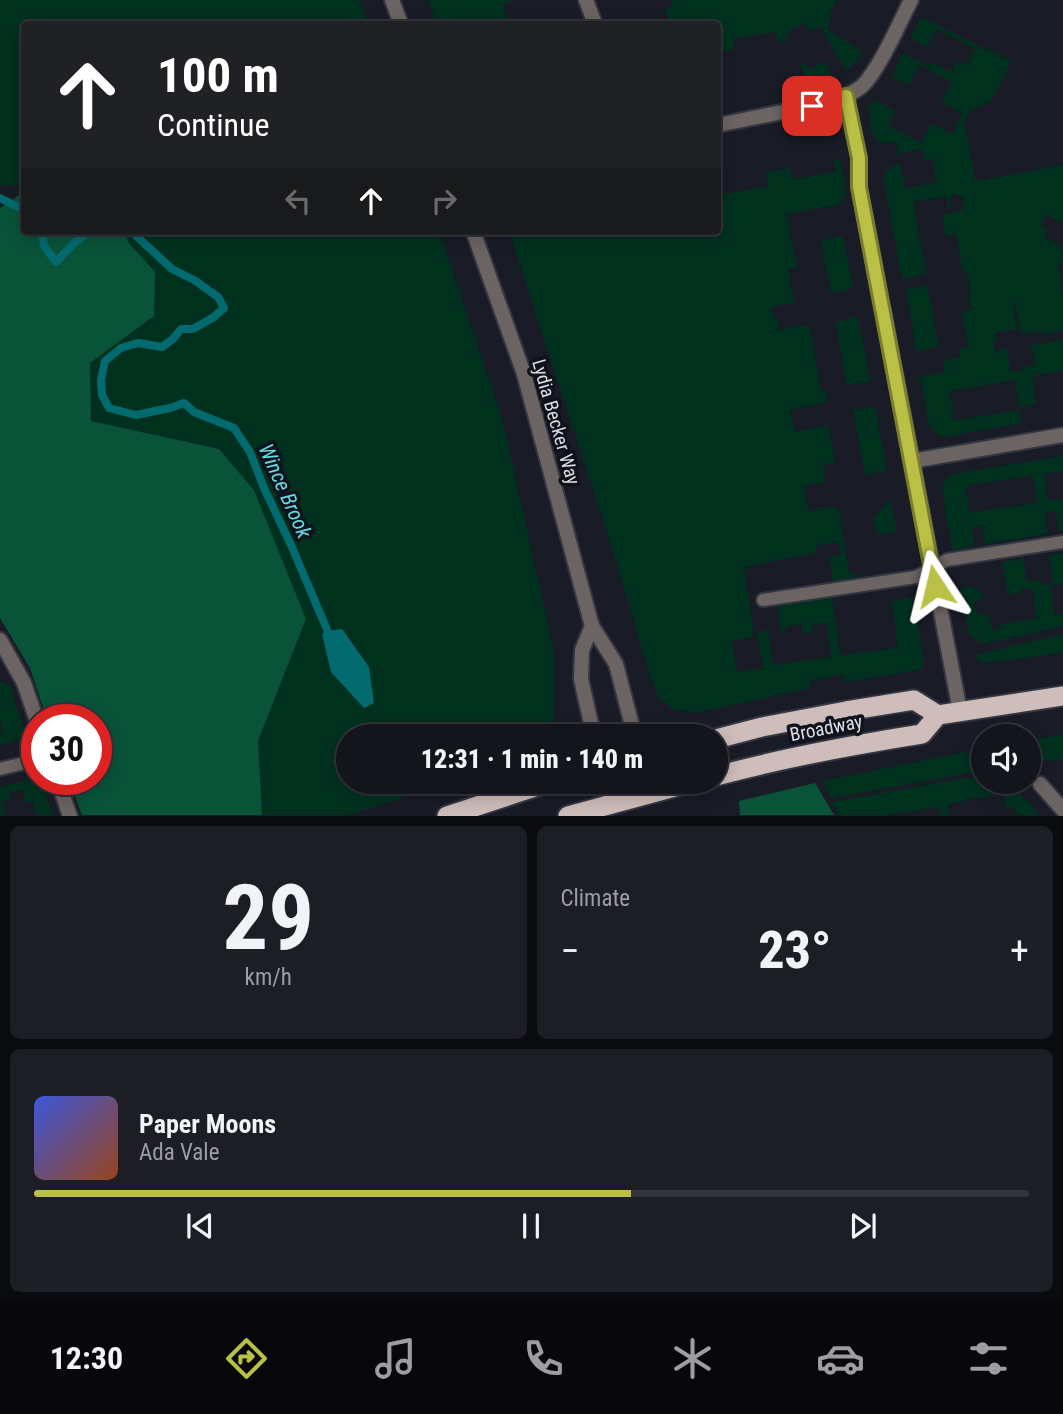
<!DOCTYPE html>
<html lang="en">
<head>
<meta charset="utf-8">
<style>
	body { margin:0; font-family:"Roboto Condensed",sans-serif; background:#1c1d25; color:#f1f3f6; height:100vh; display:flex; flex-direction:column; font-size:26px; white-space:nowrap }
	* { box-sizing:border-box; margin:0 }
	p { font-size:23px; color:#9d9ea3 }
	.icon { flex:none; width:38px; height:38px; fill:none; stroke:currentColor; stroke-width:2; stroke-linecap:round; stroke-linejoin:round }
	.map { position:relative; height:816px; overflow:hidden }
	.sheet { display:flex; flex-direction:column; gap:10px; padding:10px; background:#0a0b0f; flex:1 }
	.sheet>* { flex:none }
	.guide { position:absolute; left:21px; top:21px; width:700px; height:214px; border-radius:7px; box-shadow:0 4px 18px #0003,0 0 0 2px #32333b; background:#202124; color:#fff; overflow:hidden }
	.buttons { position:absolute; left:971px; top:724px; display:grid; gap:14px }
	.buttons a { display:grid; place-items:center; width:70px; height:70px; border-radius:50%; background:#13141c; box-shadow:0 4px 18px #0003,0 0 0 2px #32333b; font-size:35px }
	.speed { position:absolute; left:21px; top:704px; display:flex; gap:14px; font-size:35px; font-weight:700; text-align:center }
	.speed>* { display:grid; place-content:center; width:91px; height:91px; border-radius:50%; background:#13141c; box-shadow:0 4px 18px #0003,0 0 0 2px #32333b; line-height:1 }
	.speed .limit { border:10px solid #d22; background:#fff; color:#111 }
	.pin { position:absolute; display:grid; place-items:center; width:60px; height:60px; color:#fff; margin:-30px; border-radius:14px; box-shadow:0 4px 10px #0006 }
	.me { position:absolute; width:77px; margin:-38px; rotate:350deg; stroke-linejoin:round; filter:drop-shadow(0 0 5px #0008) }
	.turn { display:flex; align-items:center; gap:24px; height:147px; padding:0 21px; font-size:32px }
	.turn .icon { width:91px; height:91px; stroke-width:2.5 }
	.turn b { display:block; font-size:49px; line-height:60px }
	.lanes { display:flex; align-items:center; height:66px; padding:0 21px; background:#0003; justify-content:center; gap:35px; direction:ltr }
	.lanes .off { opacity:.35 }
	.big { font-size:52px; font-weight:800; line-height:1.1 }
	.sheet .widget { flex:1; display:flex; flex-direction:column; justify-content:center; gap:10px; min-width:0; padding:0 24px; border-radius:10px; background:#1c1d25 }
	.sheet .dial { align-items:center; gap:0 }
	.dial b { font-size:91px; line-height:1 }
	.song { display:flex; align-items:center; gap:21px }
	.cover { width:84px; height:84px; border-radius:10px; background:linear-gradient(135deg,hsl(230 70% 55%),hsl(20 70% 35%)) }
	.played { height:7px; border-radius:4px; background:linear-gradient(90deg,#bac045 60%,#32333b 60%) }
	.keys { display:flex; justify-content:space-around; direction:ltr }
	.heat { display:flex; justify-content:space-between; align-items:center; font-size:38px; direction:ltr }
	.sheet .tiles { flex:1; display:grid; gap:10px; grid-template-columns:1fr 1fr }
	.widget:last-child { grid-column:span 2 }
	.trip { position:absolute; left:336px; top:724px; width:392px; height:70px; border-radius:35px; background:#13141c; box-shadow:0 4px 18px #0003,0 0 0 2px #32333b; font-weight:800; line-height:70px; text-align:center }
	.menu { display:flex; height:112px; justify-content:space-around; align-items:center; background:#08080b; color:#9d9ea3 }
	.menu .icon { width:49px; height:49px }
	.menu .selected { color:#bac045 }
	.menu b { font-size:32px; color:#f1f3f6 }
	.map>svg:first-child { display:block }
	.green { fill:#00311f; fill-rule:evenodd }
	.forest { fill:#095339 }
	.water { fill:#036b6f }
	.lines { fill:none; stroke-linecap:round; stroke-linejoin:round }
	.stream { stroke:#036b6f; stroke-width:8 }
	.service-casing { stroke:#343641; stroke-width:16 }
	.minor-casing { stroke:#343641; stroke-width:18 }
	.tertiary-casing { stroke:#343641; stroke-width:18 }
	.trunk-casing { stroke:#343641; stroke-width:23 }
	.service { stroke:#6c6463; stroke-width:12 }
	.minor { stroke:#6c6463; stroke-width:14 }
	.tertiary { stroke:#6c6463; stroke-width:14 }
	.trunk { stroke:#cebdba; stroke-width:19 }
	.route-casing { stroke:#797d2d; stroke-width:18 }
	.route { stroke:#bac045; stroke-width:12 }
	.labels { text-anchor:middle; dominant-baseline:central; stroke-width:7; stroke-linejoin:round; paint-order:stroke }
	.street-label { font-size:19px; fill:#dddfe7; stroke:#10121c }
	.water-label { font-size:21px; font-style:italic; fill:#61dee4; stroke:#10121c }
</style>
</head>
<body>
<div class="map">
<svg width="1063" height="816" viewBox="0 0 1063 816">
	<rect width="100%" height="100%" fill="#191b26"/>
	<!-- green -->
	<g class="green">
		<polygon points="0,0 359,0 368,24 24,24 24,186 0,185"/>
		<polygon points="428,0 513,0 502,4 509,24 437,24"/>
		<polygon points="671,0 836,0 829,17 831,19 827,29 862,52 855,63 846,71 820,26 810,31 804,23 786,33 789,40 778,42 775,32 733,39 735,49 723,51 723,53 718,54 718,24 657,24 669,20 665,9 673,6"/>
		<path d="M 921,17 L 1011,61 L 991,101 L 970,111 L 964,122 L 975,181 L 1063,165 L 1063,223 L 1046,215 L 1041,225 L 1048,229 L 1045,238 L 1062,247 L 1063,263 L 1058,264 L 1063,296 L 1063,331 L 1043,335 L 1042,331 L 1021,334 L 1015,303 L 1013,304 L 1017,329 L 995,333 L 996,339 L 993,340 L 995,351 L 1007,349 L 1011,372 L 1023,370 L 1023,367 L 1035,366 L 1032,345 L 1063,340 L 1063,371 L 1032,376 L 1036,404 L 1020,407 L 1015,380 L 949,391 L 954,420 L 1019,410 L 1020,424 L 944,437 L 933,431 L 929,424 L 920,377 L 945,372 L 943,360 L 960,357 L 959,349 L 968,347 L 962,311 L 971,309 L 968,296 L 971,295 L 967,273 L 962,268 L 956,234 L 946,236 L 942,215 L 963,210 L 965,206 L 963,197 L 958,194 L 953,195 L 950,199 L 952,207 L 948,207 L 946,196 L 913,202 L 926,274 L 902,279 L 883,178 C 887,168 890,166 900,164 L 905,188 L 936,183 L 932,159 L 925,160 L 922,149 L 898,154 L 896,142 C 892,142 888,144 884,143 C 870,142 870,117 868,107 L 876,100 L 895,111 L 888,126 L 921,143 L 932,123 L 952,134 L 963,114 L 942,102 L 952,82 L 919,65 L 908,85 L 892,77 L 903,53 L 929,67 L 931,62 L 952,72 L 957,61 L 966,66 L 975,48 L 936,29 L 927,47 L 911,39 Z"/>
		<polygon points="824,62 834,80 822,86 807,88 801,64 805,63 809,70"/>
		<polygon points="840,159 846,195 838,205 786,214 797,267 788,269 794,303 771,307 773,318 777,317 779,330 809,325 821,391 826,391 828,402 790,410 795,432 828,425 835,463 823,465 825,482 804,486 809,511 833,507 838,509 849,573 854,572 855,578 833,581 829,557 841,555 838,542 816,546 816,553 744,567 754,637 732,641 737,672 763,668 757,632 768,630 773,665 831,657 827,623 812,624 813,632 803,633 802,624 786,626 787,631 781,632 778,604 832,596 840,655 898,648 892,601 913,597 924,663 920,670 845,682 843,674 810,681 811,688 695,713 672,709 659,698 650,676 613,551 509,231 718,231 718,182 722,181 724,194 768,186 766,172 790,168 793,179 836,172 834,160"/>
		<polygon points="125,231 439,231 503,422 555,657 553,737 348,737 348,782 451,782 348,815 262,815 258,741 306,619 254,490 219,449 91,421 90,363 154,316 155,272 129,243"/>
		<polygon points="843,236 853,288 831,293 821,240"/>
		<polygon points="927,285 939,347 916,351 906,289"/>
		<polygon points="858,317 870,381 847,385 835,322"/>
		<polygon points="875,407 887,471 865,475 853,410"/>
		<path d="M 1063,456 L 1063,471 L 1044,474 L 1048,501 L 1063,499 L 1063,531 L 1059,532 L 1056,511 L 1045,512 L 1048,534 L 985,544 L 982,526 L 972,527 L 974,546 L 952,550 L 942,486 L 951,474 ZM 1033,476 L 1037,503 L 969,513 L 966,485 Z"/>
		<polygon points="890,499 897,531 877,535 874,518"/>
		<path d="M 1063,553 L 1063,583 L 1050,586 L 1054,615 L 1063,614 L 1063,626 L 984,644 L 969,634 L 960,587 C 971,586 981,587 984,599 L 974,601 L 977,615 L 988,614 L 990,626 L 992,626 L 993,630 L 1001,628 L 1001,624 L 1037,618 L 1032,587 L 1021,589 L 1022,592 L 1008,595 L 1002,562 L 1023,559 L 1027,581 L 1041,580 L 1042,585 L 1053,582 L 1049,556 Z"/>
		<polygon points="1063,634 1063,653 983,663 978,660 975,655"/>
		<polygon points="0,681 9,684 27,737 0,745 0,734 3,733 0,720"/>
		<polygon points="1063,735 1063,759 1029,763 1029,740"/>
		<polygon points="965,752 976,760 983,761 983,771 831,798 822,781"/>
		<polygon points="983,775 984,782 1009,782 1040,815 1017,815 1015,807 1006,808 1003,793 948,804 950,815 941,815 939,807 887,815 839,815 832,802"/>
		<polygon points="37,777 41,779 53,815 36,815 33,801 26,803 22,789 9,793 10,799 2,802 5,815 0,815 0,787"/>
	</g>
	<!-- forest -->
	<g class="forest">
		<polygon points="24,192 24,231 125,231 129,243 155,272 154,316 90,363 91,421 219,449 254,490 306,619 258,741 262,815 82,815 68,779 96,779 96,719 47,719 30,668 0,618 0,208"/>
		<polygon points="815,783 834,815 740,815 739,801"/>
	</g>
	<!-- water -->
	<polygon class="water" points="342,629 369,667 374,703 364,708 331,672 322,634 327,631"/>
	<g class="lines">
		<!-- stream -->
		<g class="stream">
			<polyline points="0,198 24,210"/>
			<polyline points="42,231 44,246 56,262 74,243 90,231"/>
			<polyline points="131,231 172,269 194,280 218,297 224,308 214,317 193,329 181,329 173,339 162,347 138,343 121,348 105,361 101,380 102,395 109,408 136,415 170,408 184,403 194,412 234,428 250,452 264,488 291,545 331,639"/>
		</g>
		<!-- service casing -->
		<g class="service-casing">
			<g id="service">
				<polyline points="846,96 859,158 859,187 864,212"/>
				<polyline points="763,600 916,577 947,560 1063,542"/>
				<polyline points="0,769 37,760"/>
			</g>
		</g>
		<!-- minor casing -->
		<g class="minor-casing">
			<g id="minor">
				<polyline points="586,0 595,24"/>
				<path d="M 718,125 L 831,102 C 841,98 852,94 861,87 C 878,72 900,22 911,0"/>
				<polyline points="864,212 960,711"/>
				<polyline points="912,461 1063,435"/>
				<polyline points="0,640 24,683 37,721"/>
				<polyline points="57,779 70,816"/>
				<polyline points="1040,784 1063,810"/>
			</g>
		</g>
		<!-- tertiary casing -->
		<g class="tertiary-casing">
			<g id="tertiary">
				<polyline points="392,0 401,24"/>
				<polyline points="473,231 524,374 592,626 616,664 635,737"/>
				<polyline points="592,626 582,650 581,679 594,737"/>
				<polyline points="606,782 612,804"/>
			</g>
		</g>
		<!-- trunk casing -->
		<g class="trunk-casing">
			<g id="trunk">
				<polyline points="716,739 762,727 846,711 914,700 938,715"/>
				<path d="M 716,776 C 784,758 852,745 922,734 L 938,715 L 1063,696"/>
				<polyline points="447,816 550,782"/>
				<polyline points="568,816 693,782"/>
			</g>
		</g>
		<!-- service -->
		<use href="#service" class="service"/>
		<!-- minor -->
		<use href="#minor" class="minor"/>
		<!-- tertiary -->
		<use href="#tertiary" class="tertiary"/>
		<!-- trunk -->
		<use href="#trunk" class="trunk"/>
	</g>
	<g class="lines">
		<!-- route casing -->
		<g class="route-casing">
			<polyline id="route" points="812,106 831,102 846,96 859,158 859,187 935,586"/>
		</g>
		<!-- route -->
		<use href="#route" class="route"/>
	</g>
	<g class="labels">
		<!-- street labels -->
		<g class="street-label">
			<text transform="translate(556 422) rotate(74)">Lydia Becker Way</text>
			<text transform="translate(826 728) rotate(-11)">Broadway</text>
		</g>
		<!-- water labels -->
		<g class="water-label">
			<text transform="translate(285 491) rotate(66)">Wince Brook</text>
		</g>
	</g>
</svg>
<div class="buttons">
<a><svg class="icon" aria-label="sound" viewBox="0 0 24 24"><path d="M4 9h4l5-4v14l-5-4H4zM17 9q2 3 0 6"/></svg></a>
</div>
<div class="speed"><div class="limit">30</div></div>
<div class="pin" style="left:812px;top:106px;background:#d93025"><svg class="icon" aria-label="arrive" viewBox="0 0 24 24"><path d="M6 21V4h12l-3 4 3 4H6"/></svg></div>
<svg class="me" style="left:935px;top:586px" viewBox="-20 -20 40 40"><path d="M0-17L14 15 0 8-14 15z" fill="#bac045" stroke="#fff" stroke-width="4"/></svg>
<div class="trip">12:31 · 1 min · 140 m</div>
<div class="guide">
<div class="turn"><svg class="icon" aria-label="ahead" viewBox="0 0 24 24"><path d="M12 20V5M6 11l6-6 6 6"/></svg><div><b>100 m</b>Continue</div></div>
<div class="lanes"><svg class="icon off" aria-label="left" viewBox="0 0 24 24"><path d="M17 20v-9H6M10 6l-5 5 5 5"/></svg><svg class="icon" aria-label="ahead" viewBox="0 0 24 24"><path d="M12 20V5M6 11l6-6 6 6"/></svg><svg class="icon off" aria-label="right" viewBox="0 0 24 24"><path d="M7 20v-9h11M14 6l5 5-5 5"/></svg></div>
</div>
</div>
<section class="sheet">
<div class="tiles">
<div class="widget dial"><b>29</b><p>km/h</p></div>
<div class="widget"><p>Climate</p>
<div class="heat"><a>−</a><b class="big">23°</b><a>+</a></div>
</div>
<div class="widget">
<div class="song"><i class="cover"></i><div><b>Paper Moons</b><p>Ada Vale</p></div></div>
<div class="played"></div>
<div class="keys"><svg class="icon" aria-label="previous" viewBox="0 0 24 24"><path d="M18 5L8 12l10 7zM5 5v14"/></svg><svg class="icon" aria-label="pause" viewBox="0 0 24 24"><path d="M8 5v14M16 5v14"/></svg><svg class="icon" aria-label="next" viewBox="0 0 24 24"><path d="M6 5l10 7-10 7zM19 5v14"/></svg></div>
</div>
</div>
</section>
<nav class="menu">
<b>12:30</b>
<svg class="icon selected" aria-label="directions" viewBox="0 0 24 24"><path d="M12 3l9 9-9 9-9-9zM9 14v-3h6M13 9l2 2-2 2"/></svg>
<svg class="icon" aria-label="music" viewBox="0 0 24 24"><path d="M9 18V5l10-2v13"/><circle cx="6" cy="18" r="3"/><circle cx="16" cy="16" r="3"/></svg>
<svg class="icon" aria-label="phone" viewBox="0 0 24 24"><path d="M5 4h4l2 5-3 2q2 4 5 5l2-3 5 2v4C11 20 4 13 5 4z"/></svg>
<svg class="icon" aria-label="climate" viewBox="0 0 24 24"><path d="M12 3v18M4 7l16 10M4 17L20 7"/></svg>
<svg class="icon" aria-label="car" viewBox="0 0 24 24"><path d="M5 17H2v-5l4-1 3-4h7l3 4 3 1v5h-3M9 17h6M6 11h13"/><circle cx="7" cy="17" r="2"/><circle cx="17" cy="17" r="2"/></svg>
<svg class="icon" aria-label="filters" viewBox="0 0 24 24"><path d="M4 7h16M4 17h16"/><circle cx="9" cy="7" r="2"/><circle cx="15" cy="17" r="2"/></svg>
</nav>
</body>
</html>
